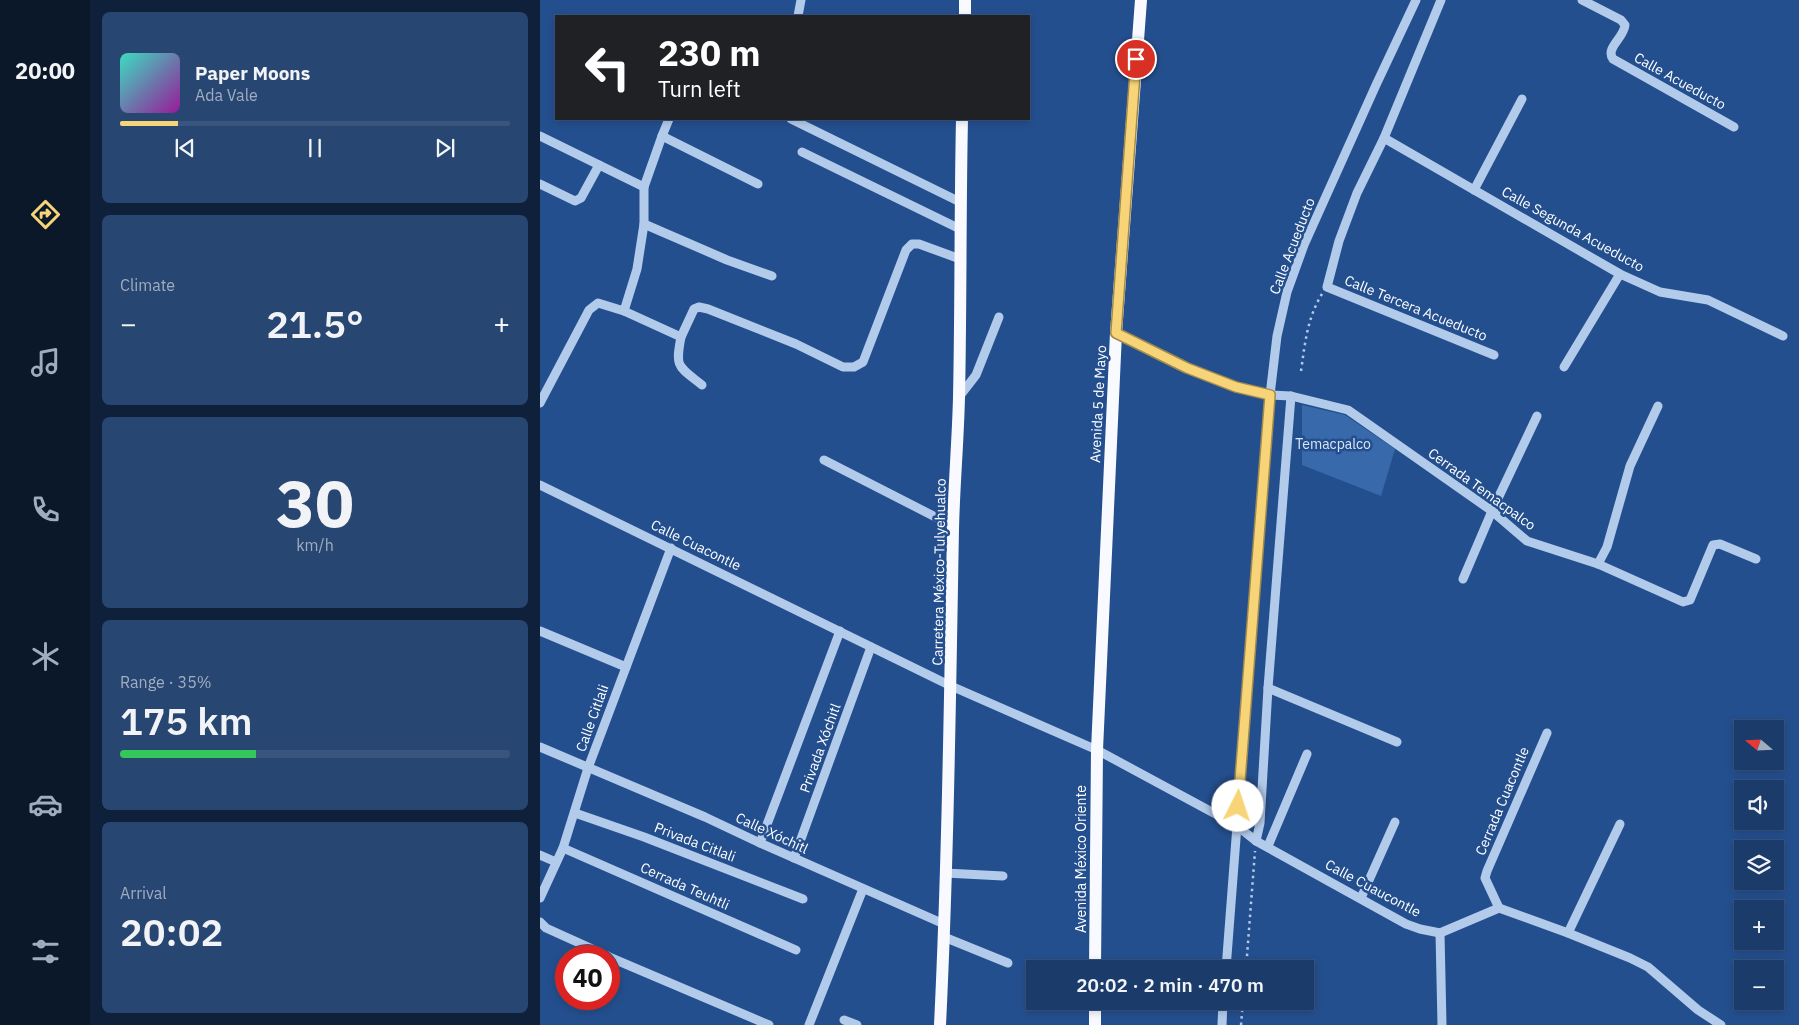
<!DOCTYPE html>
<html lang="en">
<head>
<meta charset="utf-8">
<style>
	body { margin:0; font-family:"IBM Plex Sans",sans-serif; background:#284672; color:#f1f3f6; height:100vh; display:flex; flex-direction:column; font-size:19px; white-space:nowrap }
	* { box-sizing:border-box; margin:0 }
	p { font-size:16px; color:#a0adc1 }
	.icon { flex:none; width:28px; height:28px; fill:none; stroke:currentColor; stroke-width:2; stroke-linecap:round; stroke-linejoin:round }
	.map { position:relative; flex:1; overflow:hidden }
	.drawer { display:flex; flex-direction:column; gap:12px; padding:12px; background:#0f203a; width:450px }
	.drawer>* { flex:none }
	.banner { position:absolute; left:15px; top:15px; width:475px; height:105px; border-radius:0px; box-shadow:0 2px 8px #0003,0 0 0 1px #39557e; background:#202124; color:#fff; overflow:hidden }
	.needle { width:32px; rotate:289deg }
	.tools { position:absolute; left:1194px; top:720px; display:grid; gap:10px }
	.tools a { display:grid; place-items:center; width:50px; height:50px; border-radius:0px; background:#1b3b6a; box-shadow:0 2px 8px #0003,0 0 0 1px #39557e; font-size:25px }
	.speed { position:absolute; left:15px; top:945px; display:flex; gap:10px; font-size:25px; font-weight:700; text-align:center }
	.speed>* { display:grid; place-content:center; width:65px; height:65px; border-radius:50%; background:#1b3b6a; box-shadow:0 2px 8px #0003,0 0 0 1px #39557e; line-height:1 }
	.speed .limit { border:8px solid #d22; background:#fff; color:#111 }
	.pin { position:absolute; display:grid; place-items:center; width:42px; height:42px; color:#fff; margin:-21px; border:2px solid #fff; border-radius:50%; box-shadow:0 1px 5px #0007 }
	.me { position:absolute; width:55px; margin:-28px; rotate:4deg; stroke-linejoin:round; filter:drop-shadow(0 0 4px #0008) }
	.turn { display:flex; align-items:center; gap:18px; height:105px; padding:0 20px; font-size:22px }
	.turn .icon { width:65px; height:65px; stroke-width:2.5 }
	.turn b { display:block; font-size:35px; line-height:42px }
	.big { font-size:38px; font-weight:600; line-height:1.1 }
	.drawer .tile { flex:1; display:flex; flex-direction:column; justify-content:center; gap:8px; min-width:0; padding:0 18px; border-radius:8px; background:#284672 }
	.drawer .dial { align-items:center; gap:0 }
	.dial b { font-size:65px; line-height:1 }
	.song { display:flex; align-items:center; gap:15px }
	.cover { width:60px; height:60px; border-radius:8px; background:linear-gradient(135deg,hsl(170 70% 55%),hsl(300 70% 35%)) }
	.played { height:5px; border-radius:2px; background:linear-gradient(90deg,#f6d477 15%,#39557e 15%) }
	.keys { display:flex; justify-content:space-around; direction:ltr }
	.heat { display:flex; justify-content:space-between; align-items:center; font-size:28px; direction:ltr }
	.charge { height:8px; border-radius:4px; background:linear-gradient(90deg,#34c759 35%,#39557e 0) }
	.trip { position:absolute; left:486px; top:960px; width:288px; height:50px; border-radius:0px; background:#1b3b6a; box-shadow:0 2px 8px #0003,0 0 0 1px #39557e; font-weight:600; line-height:50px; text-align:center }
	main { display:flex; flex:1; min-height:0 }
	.menu { display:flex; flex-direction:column; width:90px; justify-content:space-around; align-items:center; background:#0b182a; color:#a0adc1 }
	.menu .icon { width:35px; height:35px }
	.menu .selected { color:#f6d477 }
	.menu b { font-size:22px; color:#f1f3f6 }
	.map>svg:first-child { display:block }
	.green { fill:#3869aa }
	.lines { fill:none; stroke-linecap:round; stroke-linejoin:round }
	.path { stroke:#b3cbeb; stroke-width:2.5; stroke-dasharray:2.5 4; stroke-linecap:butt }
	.minor { stroke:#b3cbeb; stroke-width:9 }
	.major { stroke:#f8faff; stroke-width:12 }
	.route-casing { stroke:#a08a4d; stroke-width:12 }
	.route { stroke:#f6d477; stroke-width:9 }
	.labels { text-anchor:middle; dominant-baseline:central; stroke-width:5; stroke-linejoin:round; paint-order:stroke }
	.street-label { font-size:14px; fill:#fff; stroke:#244f8e }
	.park-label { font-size:14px; fill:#d8e6f8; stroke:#244f8e }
</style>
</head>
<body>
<main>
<nav class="menu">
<b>20:00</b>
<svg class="icon selected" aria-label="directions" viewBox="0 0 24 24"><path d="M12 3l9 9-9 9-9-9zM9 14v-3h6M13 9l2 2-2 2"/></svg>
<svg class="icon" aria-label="music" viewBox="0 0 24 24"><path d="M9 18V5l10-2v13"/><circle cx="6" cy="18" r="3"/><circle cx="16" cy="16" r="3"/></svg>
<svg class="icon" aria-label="phone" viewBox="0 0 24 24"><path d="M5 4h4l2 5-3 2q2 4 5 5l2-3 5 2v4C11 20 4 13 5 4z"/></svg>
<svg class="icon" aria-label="climate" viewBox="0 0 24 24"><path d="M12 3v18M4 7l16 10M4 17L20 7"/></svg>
<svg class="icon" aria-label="car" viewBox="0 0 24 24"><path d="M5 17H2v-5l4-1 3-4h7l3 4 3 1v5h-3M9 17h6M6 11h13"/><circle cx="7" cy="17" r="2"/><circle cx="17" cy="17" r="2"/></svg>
<svg class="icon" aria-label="filters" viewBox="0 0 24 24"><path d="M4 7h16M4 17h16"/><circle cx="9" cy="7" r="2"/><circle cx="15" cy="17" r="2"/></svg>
</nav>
<section class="drawer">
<div class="tile">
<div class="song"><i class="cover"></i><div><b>Paper Moons</b><p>Ada Vale</p></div></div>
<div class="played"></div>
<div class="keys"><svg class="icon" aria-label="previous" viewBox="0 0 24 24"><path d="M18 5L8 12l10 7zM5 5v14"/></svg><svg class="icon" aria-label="pause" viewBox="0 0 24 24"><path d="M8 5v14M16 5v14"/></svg><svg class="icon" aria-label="next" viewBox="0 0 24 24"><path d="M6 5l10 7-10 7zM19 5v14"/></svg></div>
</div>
<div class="tile"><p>Climate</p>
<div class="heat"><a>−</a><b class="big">21.5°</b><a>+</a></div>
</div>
<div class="tile dial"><b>30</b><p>km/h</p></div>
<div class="tile"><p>Range · 35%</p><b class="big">175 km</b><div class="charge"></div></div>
<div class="tile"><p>Arrival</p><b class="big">20:02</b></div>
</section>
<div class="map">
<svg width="1259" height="1025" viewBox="0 0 1259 1025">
	<rect width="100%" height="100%" fill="#244f8e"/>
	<!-- green -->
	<polygon class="green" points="762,405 805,415 855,449 841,496 762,465"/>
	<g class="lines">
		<!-- path -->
		<g class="path">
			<path d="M 761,371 C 765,344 767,318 782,294"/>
			<polyline points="706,969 715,851"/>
			<polyline points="701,1025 703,1001"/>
		</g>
		<!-- minor -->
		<g class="minor">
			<polyline points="901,0 844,138 817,193 799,241 787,287 954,355"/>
			<path d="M 1042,0 L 1081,20 L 1085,25 C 1084,38 1065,48 1073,59 L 1194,127"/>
			<polyline points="258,16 261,0"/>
			<polyline points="251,119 420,202"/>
			<polyline points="0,136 104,187"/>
			<polyline points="122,136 218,184"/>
			<polyline points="844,138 1080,274 1120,292 1168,300 1243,336"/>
			<polyline points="262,152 420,229"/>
			<polyline points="0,184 35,201 41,198 59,165"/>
			<polyline points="934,190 982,99"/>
			<polyline points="104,224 187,260 232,276"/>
			<polyline points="84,311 97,269 104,224 104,187 122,136 129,119"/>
			<polyline points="576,333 647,368 697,387 730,395 751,396 808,410 952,511 987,541 1058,564 1143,602 1150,600 1173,545 1180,544 1216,559"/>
			<polyline points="141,337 154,309 159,307 168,309 256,344 303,367 314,367 323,362 366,250 372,244 379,244 420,259"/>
			<polyline points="1024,367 1080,274"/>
			<polyline points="419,397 436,375 459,317"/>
			<path d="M 0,403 L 49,310 L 58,303 L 84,311 L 141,337 C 135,368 138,366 162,385"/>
			<polyline points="284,460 413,526"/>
			<polyline points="0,485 411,686 557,750 696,825 716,841 866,924 880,929 900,933 959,908 1028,933 1090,958 1108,967 1158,1010 1181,1025"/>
			<polyline points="1058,564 1067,547 1090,466 1118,406"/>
			<polyline points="923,579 952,511 997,416"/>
			<polyline points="0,631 86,667"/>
			<polyline points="728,688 857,742"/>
			<polyline points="0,747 165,817 220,843 404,924"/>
			<polyline points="35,813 104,837 263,899"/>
			<polyline points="716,841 720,823 728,688 751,396"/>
			<polyline points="220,843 300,631"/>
			<polyline points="728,846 767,754"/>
			<polyline points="23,848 256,950"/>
			<polyline points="0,855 16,862"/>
			<polyline points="254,858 331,647"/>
			<polyline points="405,873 463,876"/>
			<polyline points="0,898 23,848 48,768 131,548"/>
			<polyline points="821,898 855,822"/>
			<polyline points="959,908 945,878 947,871 1007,733"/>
			<polyline points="0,922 6,928 68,956"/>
			<polyline points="900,933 902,1025"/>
			<polyline points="1028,933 1080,824"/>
			<polyline points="404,937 468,963"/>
			<polyline points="69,957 229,1025"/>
			<polyline points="686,969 730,395 737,336 747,292 764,245 836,85 876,0"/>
			<polyline points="304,1020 317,1025"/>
			<polyline points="269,1025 323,889"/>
			<polyline points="682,1025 683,1001"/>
		</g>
		<!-- major -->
		<g class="major">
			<polyline points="425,16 425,0"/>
			<polyline points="555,969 557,750 576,333 601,0"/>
			<path d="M 400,1025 C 408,860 410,694 413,529 C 414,485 418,441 419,397 C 421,304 420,211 422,119"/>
			<polyline points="555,1025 555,1001"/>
		</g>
	</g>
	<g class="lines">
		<!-- route casing -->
		<g class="route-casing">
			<polyline id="route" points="596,59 576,333 647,368 696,387 730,395 698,806"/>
		</g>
		<!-- route -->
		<use href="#route" class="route"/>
	</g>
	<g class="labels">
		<!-- street labels -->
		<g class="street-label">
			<text transform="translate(1140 81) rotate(29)">Calle Acueducto</text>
			<text transform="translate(1033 229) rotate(29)">Calle Segunda Acueducto</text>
			<text transform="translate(752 246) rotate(-69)">Calle Acueducto</text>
			<text transform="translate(876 308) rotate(22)">Calle Tercera Acueducto</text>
			<text transform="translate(558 404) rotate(-87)">Avenida 5 de Mayo</text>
			<text transform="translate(942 489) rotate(36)">Cerrada Temacpalco</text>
			<text transform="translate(156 545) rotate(26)">Calle Cuacontle</text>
			<text transform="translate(399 572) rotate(-89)">Carretera México-Tulyehualco</text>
			<text transform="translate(52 718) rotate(-70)">Calle Citlali</text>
			<text transform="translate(280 748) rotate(-70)">Privada Xóchitl</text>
			<text transform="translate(962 801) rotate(-67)">Cerrada Cuacontle</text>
			<text transform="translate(232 833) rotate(25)">Calle Xóchitl</text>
			<text transform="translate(155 842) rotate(21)">Privada Citlali</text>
			<text transform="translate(541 859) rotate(-90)">Avenida México Oriente</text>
			<text transform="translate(145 886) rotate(24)">Cerrada Teuhtli</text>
			<text transform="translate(833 888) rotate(28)">Calle Cuaucontle</text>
		</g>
		<!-- park labels -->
		<g class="park-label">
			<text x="793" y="444">Temacpalco</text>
		</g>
	</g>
</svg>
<div class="tools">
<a><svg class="needle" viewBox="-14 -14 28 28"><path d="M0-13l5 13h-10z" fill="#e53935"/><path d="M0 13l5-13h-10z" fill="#a0adc1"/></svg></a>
<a><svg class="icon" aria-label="sound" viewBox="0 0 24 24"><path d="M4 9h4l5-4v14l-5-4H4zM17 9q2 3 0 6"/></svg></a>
<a><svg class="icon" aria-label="layers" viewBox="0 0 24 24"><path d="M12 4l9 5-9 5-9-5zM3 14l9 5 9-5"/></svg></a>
<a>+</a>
<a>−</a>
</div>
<div class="speed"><div class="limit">40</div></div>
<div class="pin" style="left:596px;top:59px;background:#d93025"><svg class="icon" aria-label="arrive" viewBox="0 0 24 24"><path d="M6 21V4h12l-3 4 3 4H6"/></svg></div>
<svg class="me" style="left:698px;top:806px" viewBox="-20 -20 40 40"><circle r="19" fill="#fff"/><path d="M0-13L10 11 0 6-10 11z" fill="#f6d477"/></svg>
<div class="trip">20:02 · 2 min · 470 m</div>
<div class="banner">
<div class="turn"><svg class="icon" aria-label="left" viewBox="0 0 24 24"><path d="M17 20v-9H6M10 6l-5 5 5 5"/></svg><div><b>230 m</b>Turn left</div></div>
</div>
</div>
</main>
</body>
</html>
